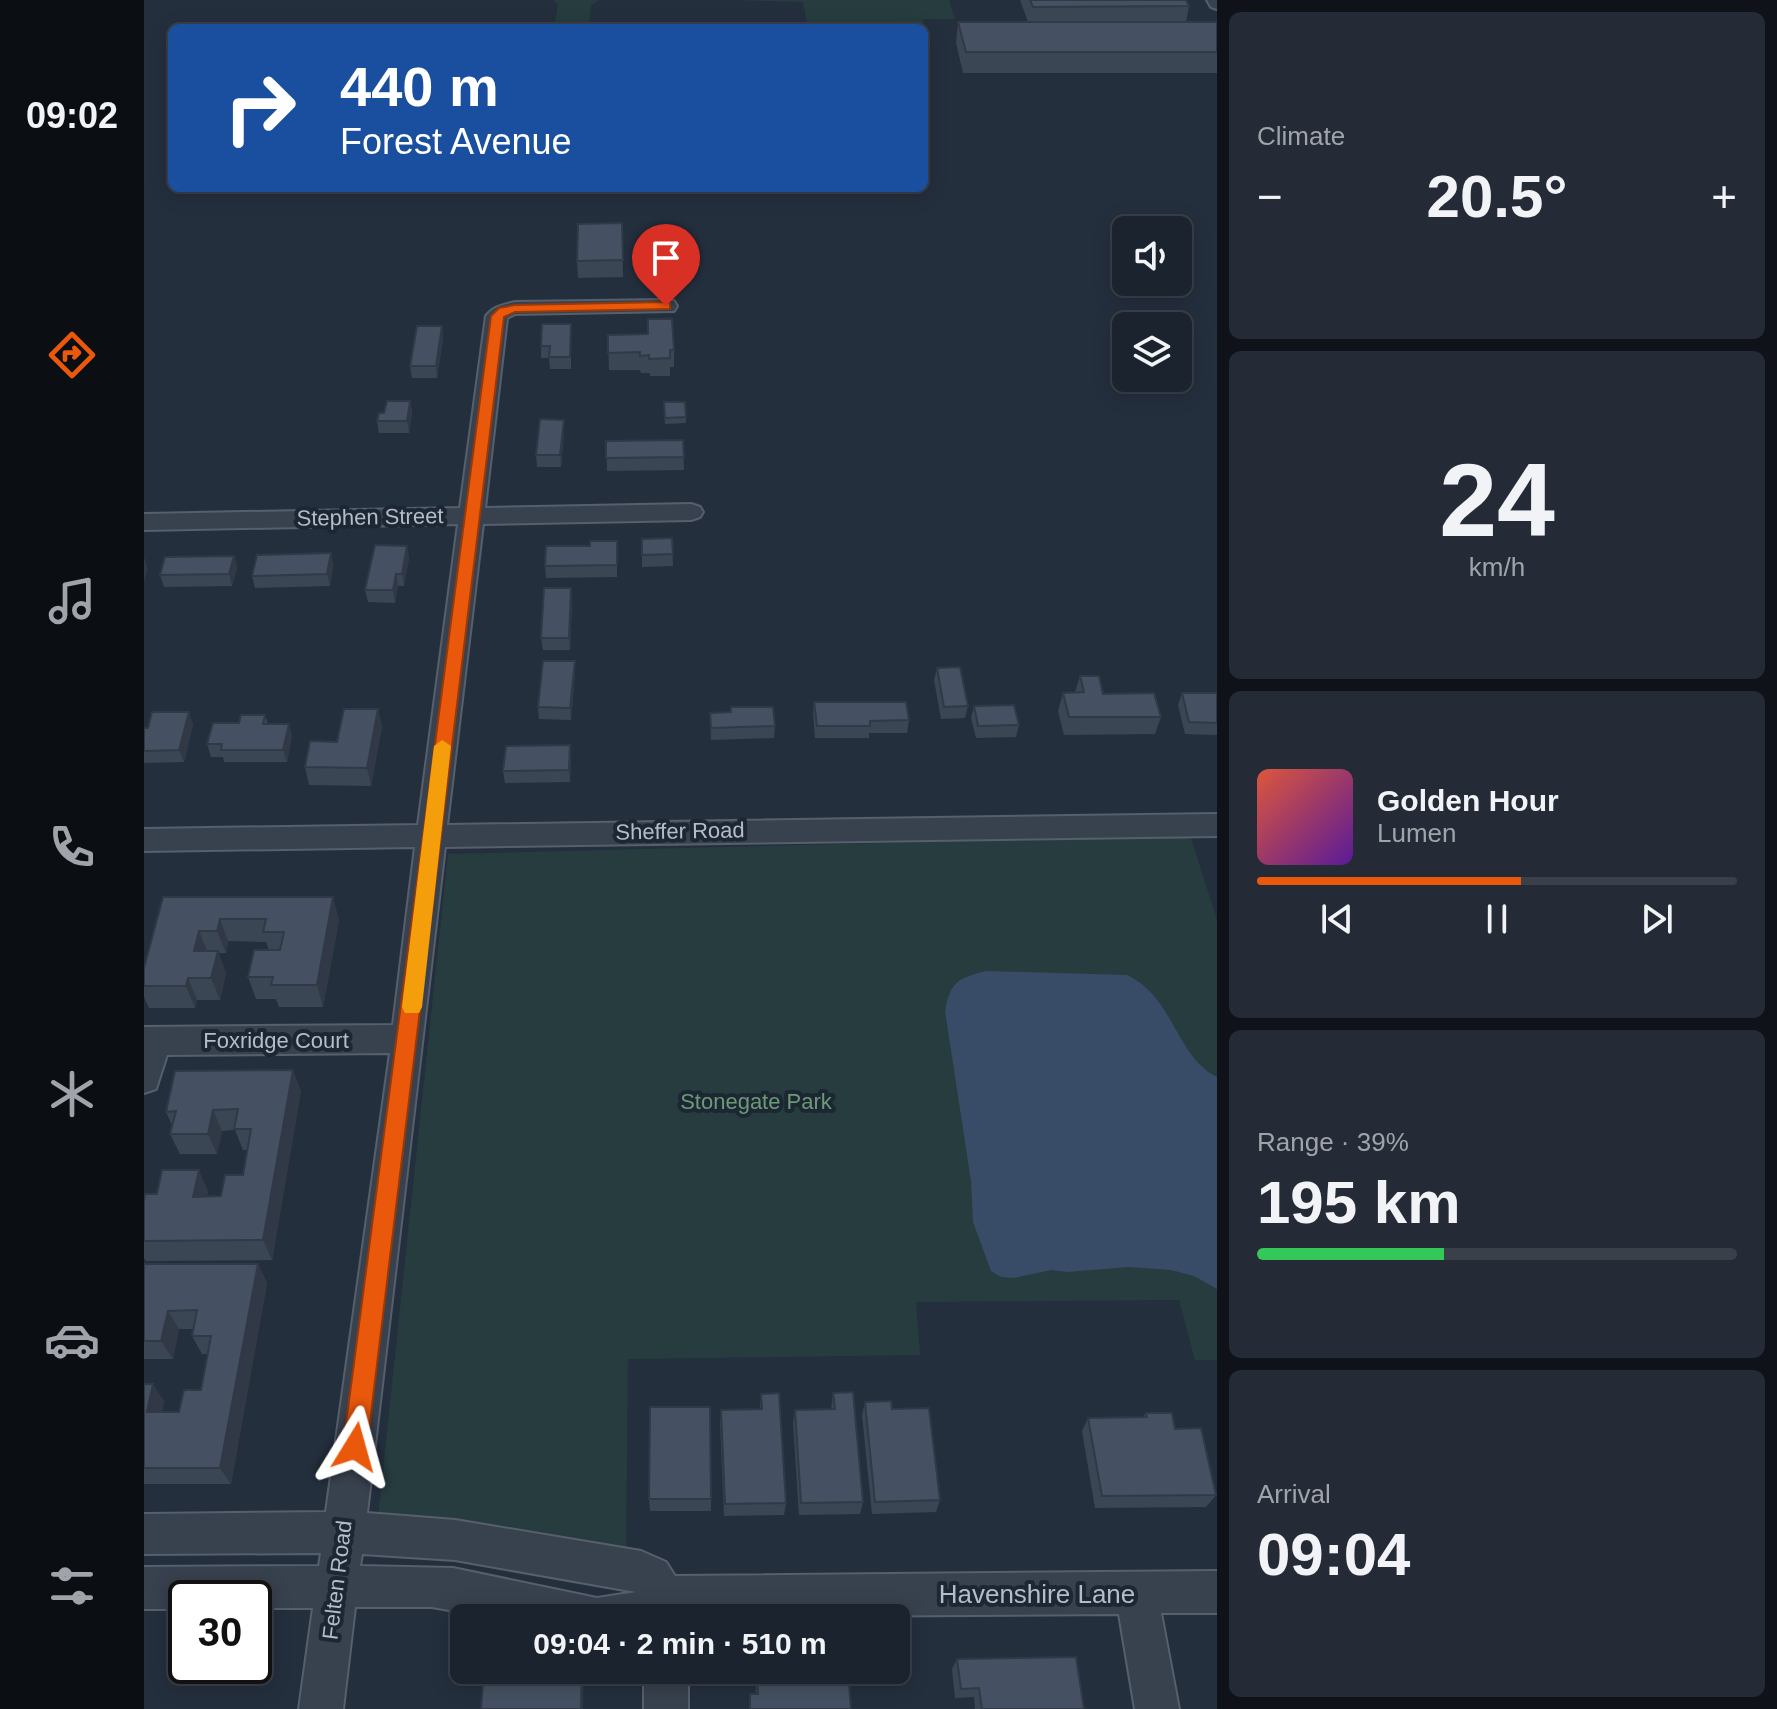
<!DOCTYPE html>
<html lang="en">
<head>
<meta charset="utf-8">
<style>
	body { margin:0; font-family:Arial,sans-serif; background:#242b36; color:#f1f3f6; height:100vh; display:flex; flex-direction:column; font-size:30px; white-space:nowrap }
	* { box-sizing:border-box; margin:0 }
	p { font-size:26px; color:#a0a4aa }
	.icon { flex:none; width:44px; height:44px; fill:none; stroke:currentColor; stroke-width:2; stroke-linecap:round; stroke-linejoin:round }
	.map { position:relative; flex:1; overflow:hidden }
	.sheet { display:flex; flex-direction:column; gap:12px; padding:12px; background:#0f1319; width:560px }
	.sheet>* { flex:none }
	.top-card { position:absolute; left:24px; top:24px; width:760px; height:168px; border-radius:12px; box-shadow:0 4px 20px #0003,0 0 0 2px #39404a; background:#1a4fa0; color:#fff; overflow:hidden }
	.fabs { position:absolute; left:968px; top:216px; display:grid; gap:16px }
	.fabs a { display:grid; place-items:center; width:80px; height:80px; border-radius:12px; background:#1b232e; box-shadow:0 4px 20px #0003,0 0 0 2px #39404a; font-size:40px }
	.speed { position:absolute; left:24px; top:1580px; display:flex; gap:16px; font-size:40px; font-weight:700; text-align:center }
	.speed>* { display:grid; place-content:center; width:104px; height:104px; border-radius:50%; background:#1b232e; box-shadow:0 4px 20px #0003,0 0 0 2px #39404a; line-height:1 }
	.speed .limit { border:4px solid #111; border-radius:12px; background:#fff; color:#111 }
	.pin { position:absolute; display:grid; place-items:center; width:68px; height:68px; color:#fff; margin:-82px -34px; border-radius:50% 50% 50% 0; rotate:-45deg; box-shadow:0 0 8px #0007 }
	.pin .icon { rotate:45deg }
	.me { position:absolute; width:88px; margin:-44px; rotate:8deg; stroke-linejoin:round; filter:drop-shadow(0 0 6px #0008) }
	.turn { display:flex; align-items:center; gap:28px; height:168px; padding:0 40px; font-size:36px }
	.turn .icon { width:104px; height:104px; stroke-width:2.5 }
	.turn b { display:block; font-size:56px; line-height:68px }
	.big { font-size:60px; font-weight:700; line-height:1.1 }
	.sheet .card { flex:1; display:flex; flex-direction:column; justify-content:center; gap:12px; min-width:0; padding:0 28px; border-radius:12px; background:#242b36 }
	.sheet .dial { align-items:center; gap:0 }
	.dial b { font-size:104px; line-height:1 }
	.song { display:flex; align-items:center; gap:24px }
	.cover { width:96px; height:96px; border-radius:12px; background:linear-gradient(135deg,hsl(10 70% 55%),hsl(270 70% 35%)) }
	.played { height:8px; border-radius:4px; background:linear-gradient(90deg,#ea580c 55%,#39404a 55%) }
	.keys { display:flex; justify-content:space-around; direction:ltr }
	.heat { display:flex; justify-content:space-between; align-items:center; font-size:44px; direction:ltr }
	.charge { height:12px; border-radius:6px; background:linear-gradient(90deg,#34c759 39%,#39404a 0) }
	.trip { position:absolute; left:306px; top:1604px; width:460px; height:80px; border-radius:12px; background:#1b232e; box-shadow:0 4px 20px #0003,0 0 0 2px #39404a; font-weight:700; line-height:80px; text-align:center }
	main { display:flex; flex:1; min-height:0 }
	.menu { display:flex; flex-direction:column; width:144px; justify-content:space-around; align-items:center; background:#0b0e12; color:#a0a4aa }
	.menu .icon { width:56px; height:56px }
	.menu .on { color:#ea580c }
	.menu b { font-size:36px; color:#f1f3f6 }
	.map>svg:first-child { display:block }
	.green { fill:#263c3f }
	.water { fill:#394c67 }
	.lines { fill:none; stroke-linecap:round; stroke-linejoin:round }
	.minor-casing { stroke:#565f6c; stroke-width:4 }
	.minor { fill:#38414e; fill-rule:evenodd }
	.wall { fill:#3b4654 }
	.shaded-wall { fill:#303945 }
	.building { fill:#455162; stroke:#303945; stroke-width:2 }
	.route { fill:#ea580c; stroke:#983908; stroke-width:2 }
	.slow { fill:#f59e0b }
	.labels { text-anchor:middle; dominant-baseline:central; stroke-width:8; stroke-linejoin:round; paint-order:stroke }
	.street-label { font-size:22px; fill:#b4bcc9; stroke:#1d2633 }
	.park-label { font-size:22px; fill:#6b9a76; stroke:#1d2633 }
	.near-street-label { font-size:26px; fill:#b4bcc9; stroke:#1d2633 }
</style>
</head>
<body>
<main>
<nav class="menu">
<b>09:02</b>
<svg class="icon on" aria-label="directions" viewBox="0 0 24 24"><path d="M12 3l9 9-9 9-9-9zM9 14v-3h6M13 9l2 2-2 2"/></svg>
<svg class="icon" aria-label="music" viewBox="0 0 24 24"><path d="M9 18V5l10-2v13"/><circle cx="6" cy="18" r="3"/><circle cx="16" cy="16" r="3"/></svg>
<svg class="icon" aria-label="phone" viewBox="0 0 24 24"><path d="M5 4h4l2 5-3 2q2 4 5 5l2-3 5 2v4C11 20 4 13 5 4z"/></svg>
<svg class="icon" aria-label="climate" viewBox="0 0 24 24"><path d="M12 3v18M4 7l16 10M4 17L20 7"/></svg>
<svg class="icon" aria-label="car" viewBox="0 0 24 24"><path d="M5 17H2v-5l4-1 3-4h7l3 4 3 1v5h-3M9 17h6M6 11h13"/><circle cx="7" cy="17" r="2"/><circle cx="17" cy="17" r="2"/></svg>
<svg class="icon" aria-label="filters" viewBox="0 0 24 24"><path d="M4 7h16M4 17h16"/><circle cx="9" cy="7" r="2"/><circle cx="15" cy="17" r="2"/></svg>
</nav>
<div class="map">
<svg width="1073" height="1709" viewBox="0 0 1073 1709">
	<rect width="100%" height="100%" fill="#242f3e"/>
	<!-- green -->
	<g class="green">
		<polygon points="410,0 456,0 447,5 445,28 410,28 414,5"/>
		<polygon points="587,0 805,0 811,19 779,19 781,32 780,32 780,28 664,28 659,2"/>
		<path d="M 1046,835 L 1073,920 L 1073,1360 L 1051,1360 L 1035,1300 L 772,1302 L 776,1355 L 484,1359 L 482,1555 C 437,1548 395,1535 350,1525 C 312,1517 273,1519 234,1517 L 304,854 Z"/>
	</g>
	<!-- water -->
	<path class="water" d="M 842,971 L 983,975 C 1030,997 1032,1057 1073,1077 L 1073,1289 L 1050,1276 L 1027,1270 L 985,1267 L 923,1272 L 907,1270 L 870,1278 L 857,1277 L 847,1271 L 829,1222 L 827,1181 L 801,1011 C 806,982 814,978 842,971 Z"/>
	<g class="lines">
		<!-- minor casing -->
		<g class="minor-casing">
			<g id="minor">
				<polygon points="1063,0 1073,0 1073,9 1067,7"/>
				<path d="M 522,300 L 530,301 L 533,306 L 530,311 L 371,314 L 363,318 L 341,508 L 547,504 L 556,507 L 559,512 L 556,517 L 547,520 L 339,524 L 303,825 L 1073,814 L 1073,836 L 301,847 L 223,1513 L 311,1520 L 497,1551 L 522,1562 L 531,1576 L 1073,1571 L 1073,1613 L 1017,1613 L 1035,1709 L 991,1709 L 975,1614 L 350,1618 L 288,1607 L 211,1607 L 199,1709 L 155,1709 L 169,1608 L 110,1608 L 110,1598 L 42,1598 L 42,1609 L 0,1609 L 0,1567 L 175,1566 L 177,1553 L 0,1554 L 0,1514 L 182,1512 L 246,1053 L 23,1055 L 12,1089 L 0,1093 L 0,1027 L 249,1025 L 271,847 L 0,851 L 0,829 L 274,825 L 314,524 L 0,530 L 0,514 L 316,508 L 342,316 C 350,306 359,305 371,302 ZM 218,1554 L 311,1560 L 492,1592 L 453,1598 L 309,1568 L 216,1566 Z"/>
				<rect x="500" y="1670" width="44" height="39"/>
			</g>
		</g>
		<!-- minor -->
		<use href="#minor" class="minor"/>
	</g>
	<!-- wall -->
	<g class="wall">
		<polygon points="876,0 1042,0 1045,6 1042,22 1073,22 1073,73 819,73 812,43 814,22 884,22"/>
		<polygon points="478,223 479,277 434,278 433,261"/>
		<polygon points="427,324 427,369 406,369 405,358 397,358 397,346"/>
		<polygon points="298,326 299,338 293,378 268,378 266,366"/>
		<polygon points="464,335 530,350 530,367 526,367 526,376 506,376 506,373 497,373 496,370 465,370"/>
		<polygon points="266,401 268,413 265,433 235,433 233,421"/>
		<polygon points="520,402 541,402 542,423 521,424"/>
		<polygon points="420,420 420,432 417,467 393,467 392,455"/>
		<polygon points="539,440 540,470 463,471 462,441"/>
		<polygon points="528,538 529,566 498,567 498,555"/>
		<polygon points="473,541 473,577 402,578 401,566 446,546"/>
		<polygon points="263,546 265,558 260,586 254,586 251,603 224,602 221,590"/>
		<polygon points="187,553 189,565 186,586 111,588 108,576"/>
		<polygon points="90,556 93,568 88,586 20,587 16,575"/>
		<polygon points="428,600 426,650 399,650 397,638"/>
		<polygon points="793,668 824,706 821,718 797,719 790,680"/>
		<polygon points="431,673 427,720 395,719 394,707"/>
		<polygon points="936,676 959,694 1017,717 1011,734 920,735 914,711 919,693 931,692"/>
		<polygon points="1038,693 1073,693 1073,735 1041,734 1034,705"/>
		<polygon points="670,702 765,720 763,733 725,733 725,738 671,738 669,714"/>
		<polygon points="830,706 875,725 872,737 832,738 827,718"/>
		<polygon points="234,709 238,727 227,786 165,785 161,767"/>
		<polygon points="566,713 631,726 630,738 567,740"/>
		<polygon points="121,715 124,724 145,724 148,736 143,762 80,762 79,757 67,757 63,744 95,723"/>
		<polygon points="49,724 40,762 0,763 0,728"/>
		<polygon points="426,745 427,757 426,782 361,783 359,771"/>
		<polygon points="19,897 195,920 179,1007 135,1007 132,999 112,999 104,977 125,950 122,942 84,941 82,953 74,953 82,973 76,1000 53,1000 51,1008 5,1008 0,997 0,968"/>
		<polygon points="157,1091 128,1260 2,1261 0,1258 0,1200 64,1191 63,1196 77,1196 99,1175 104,1150 99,1150 91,1130 78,1131 73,1154 36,1154 26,1134 28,1125 22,1112"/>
		<polygon points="0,1264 114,1264 123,1283 87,1484 0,1484 0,1384 20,1401 18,1412 35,1412 57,1390 64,1354 58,1354 48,1336 49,1329 35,1329 29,1359 0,1359"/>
		<polygon points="689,1393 719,1502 716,1514 655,1515 649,1423 651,1410 687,1410"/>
		<polygon points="617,1394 642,1503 640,1515 580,1516 576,1423 577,1410 616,1409"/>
		<polygon points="721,1402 748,1409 796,1500 792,1512 728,1514 718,1415"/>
		<polygon points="1002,1413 1031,1429 1072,1495 1062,1507 951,1508 938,1431 944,1418 999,1417"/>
		<polygon points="505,1499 567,1499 567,1511 506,1511"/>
		<polygon points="813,1659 940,1709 831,1709 830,1697 811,1698 808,1669"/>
		<polygon points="611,1670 704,1670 707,1709 605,1709 606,1694 612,1694"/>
	</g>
	<!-- shaded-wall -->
	<g class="shaded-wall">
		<polygon points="298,326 299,338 293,378 292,366"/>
		<polygon points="266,401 268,413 265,433 263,421"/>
		<polygon points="420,420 420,432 417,467 416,455"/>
		<polygon points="263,546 265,558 260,586 258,574"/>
		<polygon points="187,553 189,565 186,586 183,574"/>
		<polygon points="90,556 93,568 88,586 85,574"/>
		<polygon points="0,557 4,569 0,582"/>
		<polygon points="252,574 254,586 251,603 249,590"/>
		<polygon points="427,588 428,600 426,650 425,638"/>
		<polygon points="431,661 431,673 427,720 426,708"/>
		<polygon points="234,709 238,727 227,786 223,768"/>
		<polygon points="45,712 49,724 40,762 35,750"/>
		<polygon points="145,724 148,736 143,762 139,750"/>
		<polygon points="426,745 427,757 426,782 425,770"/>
		<polygon points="189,897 195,920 179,1007 173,985"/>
		<polygon points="76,919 84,941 82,953 73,931"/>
		<polygon points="55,931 64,953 50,951"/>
		<polygon points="74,951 82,973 76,1000 67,978"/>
		<polygon points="44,978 53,1000 51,1008 42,986"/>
		<polygon points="149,1070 157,1091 128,1260 119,1240"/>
		<polygon points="69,1110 78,1131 73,1154 64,1134"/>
		<polygon points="55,1170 64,1191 59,1217 49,1197"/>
		<polygon points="114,1264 123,1283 87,1484 76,1468"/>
		<polygon points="24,1311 35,1329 29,1359 17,1341"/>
		<polygon points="9,1384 20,1401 15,1429 3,1412"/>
		<polygon points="438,1670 440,1670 439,1709 437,1709"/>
	</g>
	<!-- building -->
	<g class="building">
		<polygon points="886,0 1042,0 1045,6 889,7"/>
		<polygon points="814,22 1073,22 1073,52 822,52"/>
		<polygon points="478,223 479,260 433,261 434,224"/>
		<polygon points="504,319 528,319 530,350 526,350 526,358 505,359 505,355 496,356 496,352 464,353 464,335 504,334"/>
		<polygon points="398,324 427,324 426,357 405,357 406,346 397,346"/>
		<polygon points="273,326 298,326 292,366 266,366"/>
		<polygon points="243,401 266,401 263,421 233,421 235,413 240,413"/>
		<polygon points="520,402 541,402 542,417 521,418"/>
		<polygon points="396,419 420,420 416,455 392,455"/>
		<polygon points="539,440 540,457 462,458 462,441"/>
		<polygon points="528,538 529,554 498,555 498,539"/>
		<polygon points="446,541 473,541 473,565 401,566 402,546 446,546"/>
		<polygon points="231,545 263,546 258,574 252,574 249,590 221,590"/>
		<polygon points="187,553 183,574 108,576 113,555"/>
		<polygon points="90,556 85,574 16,575 21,557"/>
		<polygon points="400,588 427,588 425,638 397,638"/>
		<polygon points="399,661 431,661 426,708 394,707"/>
		<polygon points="816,667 824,706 800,707 793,668"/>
		<polygon points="936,676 955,676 959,694 1010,693 1017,717 925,717 919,693 940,692"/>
		<polygon points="1038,693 1073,693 1073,723 1045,722"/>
		<polygon points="670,702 762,702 765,720 726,721 726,726 673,726"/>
		<polygon points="870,705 875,725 834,726 830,706"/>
		<polygon points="587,707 629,707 631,726 567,728 566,713 587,712"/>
		<polygon points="200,709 234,709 223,768 161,767 166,741 193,742"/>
		<polygon points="8,712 45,712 35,750 0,751 0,728 4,728"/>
		<polygon points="97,715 121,715 119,724 145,724 139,750 77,750 78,744 63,744 69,723 95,723"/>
		<polygon points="426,745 425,770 359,771 362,746"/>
		<polygon points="19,897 189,897 173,985 127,985 129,977 104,977 110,950 136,950 140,932 119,932 122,919 76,919 73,931 55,931 50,951 74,951 67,978 44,978 42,986 0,986 0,968"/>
		<polygon points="149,1070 119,1240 0,1241 0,1200 1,1194 13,1194 18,1170 55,1170 49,1197 77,1196 81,1175 99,1175 107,1129 90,1129 94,1109 69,1110 64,1134 26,1134 32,1111 22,1112 31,1071"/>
		<polygon points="0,1264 114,1264 76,1468 0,1468 0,1384 9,1384 3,1412 35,1412 40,1390 57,1390 67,1336 48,1336 53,1310 24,1311 17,1341 0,1341"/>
		<polygon points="709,1392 719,1502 657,1503 651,1410 691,1409 689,1393"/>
		<polygon points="635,1393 642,1503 581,1504 577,1410 618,1409 617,1394"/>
		<polygon points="747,1401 748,1409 785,1408 796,1500 731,1502 721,1402"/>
		<polygon points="506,1407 566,1407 567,1499 505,1499"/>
		<polygon points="1002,1413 1028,1413 1031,1429 1057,1428 1072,1495 958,1496 944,1418 1003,1417"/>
		<polygon points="932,1657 940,1709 838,1709 835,1688 817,1689 813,1659"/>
		<polygon points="340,1670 438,1670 437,1709 337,1709"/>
		<polygon points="613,1670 704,1670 707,1709 606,1709 606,1694 614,1694"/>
	</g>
	<!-- route -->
	<polygon class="route" points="522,302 526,303 526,309 371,312 360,317 223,1447 219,1455 211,1459 202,1455 199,1447 347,316 355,308 371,305"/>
	<!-- slow -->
	<polygon class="slow" points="298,740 307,746 278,1007 275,1013 261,1013 258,1007 290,746"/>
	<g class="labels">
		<!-- street labels -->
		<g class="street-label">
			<text transform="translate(226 517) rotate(-1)">Stephen Street</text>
			<text transform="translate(536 831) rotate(-1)">Sheffer Road</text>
			<text x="132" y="1040">Foxridge Court</text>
			<text transform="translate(193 1580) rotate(-83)">Felten Road</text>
		</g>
		<!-- park labels -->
		<g class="park-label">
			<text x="612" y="1101">Stonegate Park</text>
		</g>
		<!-- near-street labels -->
		<g class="near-street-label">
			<text x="893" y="1594">Havenshire Lane</text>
		</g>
	</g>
</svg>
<div class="fabs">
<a><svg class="icon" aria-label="sound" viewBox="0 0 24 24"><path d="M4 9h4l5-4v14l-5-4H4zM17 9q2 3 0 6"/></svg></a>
<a><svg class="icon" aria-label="layers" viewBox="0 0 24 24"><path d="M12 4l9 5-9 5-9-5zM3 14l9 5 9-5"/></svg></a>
</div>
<div class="speed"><div class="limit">30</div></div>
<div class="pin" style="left:522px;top:306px;background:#d93025"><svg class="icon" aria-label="arrive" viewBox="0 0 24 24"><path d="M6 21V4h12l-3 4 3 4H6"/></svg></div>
<svg class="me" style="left:211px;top:1447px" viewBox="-20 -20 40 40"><path d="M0-17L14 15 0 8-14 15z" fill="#ea580c" stroke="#fff" stroke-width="4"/></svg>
<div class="trip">09:04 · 2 min · 510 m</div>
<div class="top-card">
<div class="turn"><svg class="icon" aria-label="right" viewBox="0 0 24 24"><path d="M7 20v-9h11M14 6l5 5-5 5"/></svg><div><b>440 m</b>Forest Avenue</div></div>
</div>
</div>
<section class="sheet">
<div class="card"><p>Climate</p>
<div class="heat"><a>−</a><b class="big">20.5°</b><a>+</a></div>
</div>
<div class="card dial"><b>24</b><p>km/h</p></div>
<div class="card">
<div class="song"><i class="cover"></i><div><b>Golden Hour</b><p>Lumen</p></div></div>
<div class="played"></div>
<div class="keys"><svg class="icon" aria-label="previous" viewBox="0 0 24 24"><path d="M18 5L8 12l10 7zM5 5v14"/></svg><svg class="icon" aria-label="pause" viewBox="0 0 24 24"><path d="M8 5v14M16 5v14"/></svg><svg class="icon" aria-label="next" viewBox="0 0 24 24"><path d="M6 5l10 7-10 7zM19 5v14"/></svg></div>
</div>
<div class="card"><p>Range · 39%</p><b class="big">195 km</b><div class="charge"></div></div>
<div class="card"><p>Arrival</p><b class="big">09:04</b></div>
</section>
</main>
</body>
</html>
